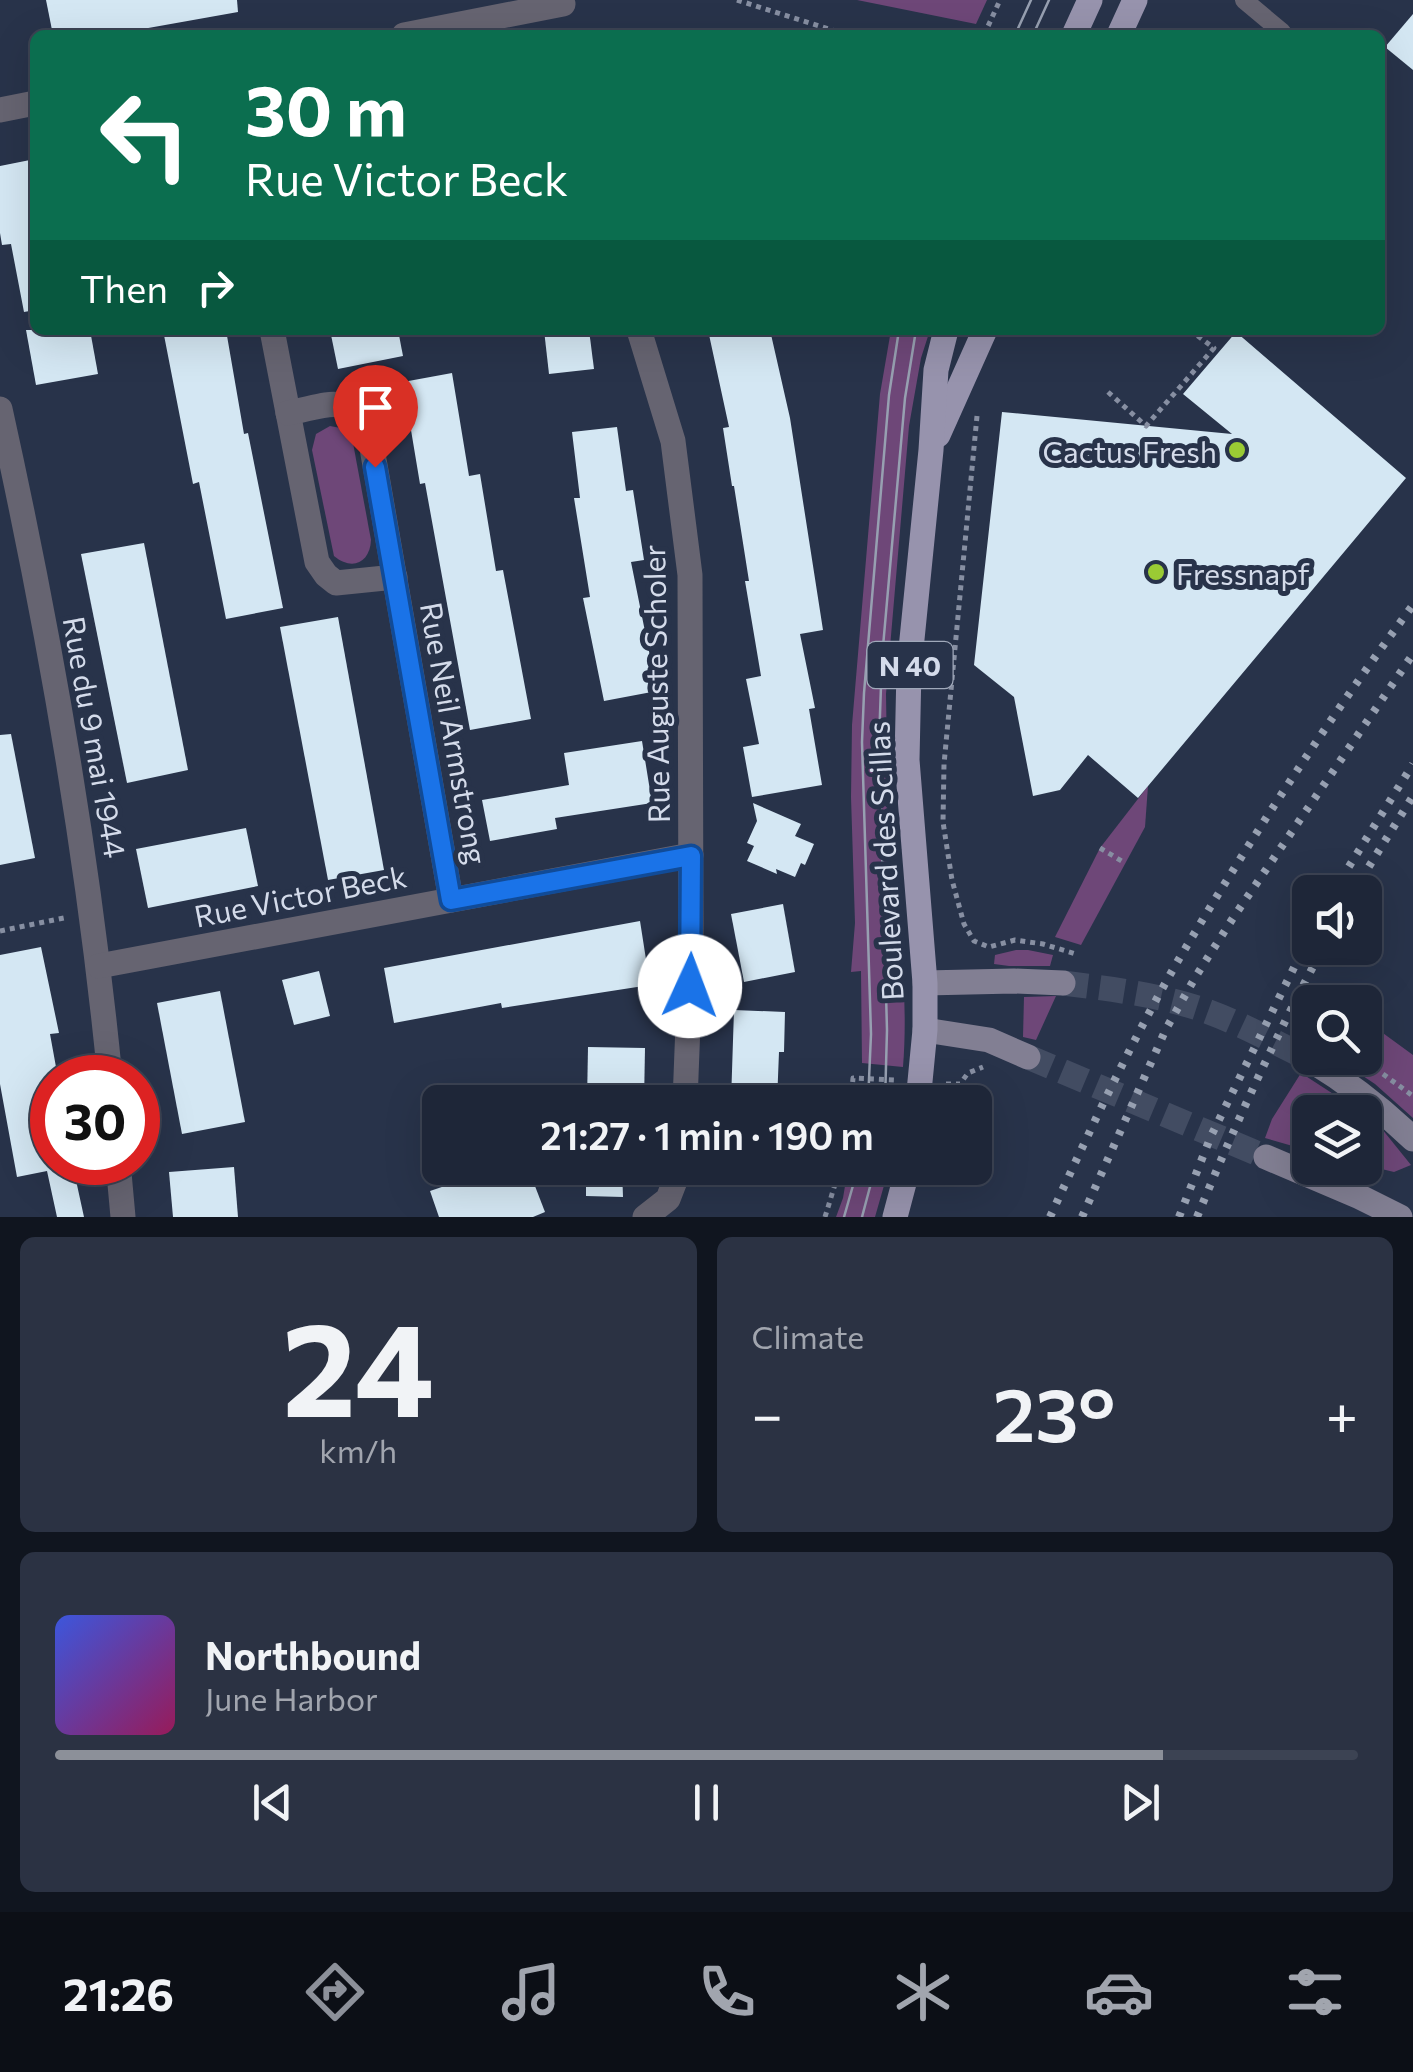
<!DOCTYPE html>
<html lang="en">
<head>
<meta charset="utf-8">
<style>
	body { margin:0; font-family:Commissioner,sans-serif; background:#2b3243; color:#f1f3f6; height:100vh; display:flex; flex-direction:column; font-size:38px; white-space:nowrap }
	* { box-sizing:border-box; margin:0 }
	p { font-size:32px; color:#a1a5ae }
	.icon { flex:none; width:55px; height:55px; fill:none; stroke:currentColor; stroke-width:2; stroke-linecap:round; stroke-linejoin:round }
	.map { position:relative; height:1217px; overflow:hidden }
	.panel { display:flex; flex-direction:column; gap:20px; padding:20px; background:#10151f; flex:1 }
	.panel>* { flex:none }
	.banner { position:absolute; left:30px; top:30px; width:1355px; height:305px; border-radius:15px; box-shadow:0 10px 40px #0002,0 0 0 2px #3c4353; background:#0b6e4f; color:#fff; overflow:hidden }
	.controls { position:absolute; left:1292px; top:875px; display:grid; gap:20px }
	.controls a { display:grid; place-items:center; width:90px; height:90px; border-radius:15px; background:#1e2638; box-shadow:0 10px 40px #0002,0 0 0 2px #3c4353; font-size:50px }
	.speed { position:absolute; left:30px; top:1055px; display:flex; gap:20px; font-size:50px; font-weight:700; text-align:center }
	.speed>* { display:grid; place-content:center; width:130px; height:130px; border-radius:50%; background:#1e2638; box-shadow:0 10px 40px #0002,0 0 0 2px #3c4353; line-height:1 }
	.speed .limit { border:15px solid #d22; background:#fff; color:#111 }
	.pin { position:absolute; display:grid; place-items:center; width:85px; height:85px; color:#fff; margin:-102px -42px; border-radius:50% 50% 50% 0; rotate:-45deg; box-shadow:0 0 10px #0007 }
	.pin .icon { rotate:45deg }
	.me { position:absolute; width:110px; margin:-55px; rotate:2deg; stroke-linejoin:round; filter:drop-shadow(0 0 8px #0008) }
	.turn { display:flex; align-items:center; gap:35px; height:210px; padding:0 50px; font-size:45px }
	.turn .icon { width:130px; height:130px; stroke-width:2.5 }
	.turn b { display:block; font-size:70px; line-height:85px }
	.then { display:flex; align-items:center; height:95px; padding:0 50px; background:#0003; gap:20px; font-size:38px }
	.big { font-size:75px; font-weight:600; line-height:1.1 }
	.panel .card { flex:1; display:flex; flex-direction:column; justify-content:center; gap:15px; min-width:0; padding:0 35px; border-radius:15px; background:#2b3243 }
	.panel .dial { align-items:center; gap:0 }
	.dial b { font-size:130px; line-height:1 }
	.song { display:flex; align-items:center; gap:30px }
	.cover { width:120px; height:120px; border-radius:15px; background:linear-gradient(135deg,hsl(230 70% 55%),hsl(330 70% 35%)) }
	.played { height:10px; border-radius:5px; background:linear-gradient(90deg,#8c9099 85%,#3c4353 85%) }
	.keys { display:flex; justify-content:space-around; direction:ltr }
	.heat { display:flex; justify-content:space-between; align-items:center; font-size:55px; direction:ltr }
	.panel .tiles { flex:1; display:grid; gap:20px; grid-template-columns:1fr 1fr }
	.card:last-child { grid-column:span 2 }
	.trip { position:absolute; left:422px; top:1085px; width:570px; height:100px; border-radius:15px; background:#1e2638; box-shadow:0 10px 40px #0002,0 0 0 2px #3c4353; font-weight:600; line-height:100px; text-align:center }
	.tab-bar { display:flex; height:160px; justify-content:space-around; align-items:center; background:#0c0f16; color:#a1a5ae }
	.tab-bar .icon { width:70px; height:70px }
	.tab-bar .active { color:#8c9099 }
	.tab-bar b { font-size:45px; color:#f1f3f6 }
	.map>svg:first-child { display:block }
	.green { fill:#6e4778 }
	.building { fill:#d4e7f3 }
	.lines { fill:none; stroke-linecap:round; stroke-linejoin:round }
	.secondary-tunnel { stroke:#424c62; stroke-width:25; stroke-dasharray:25 12; stroke-linecap:butt }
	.path { stroke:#878fa2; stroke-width:5; stroke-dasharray:5 5; stroke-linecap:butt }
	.service { stroke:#666471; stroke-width:18 }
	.minor { stroke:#666471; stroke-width:25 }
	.secondary { stroke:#827f93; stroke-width:25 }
	.primary { stroke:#9793ad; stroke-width:25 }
	.tram { stroke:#97a0b1; stroke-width:2.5 }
	.rail { stroke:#97a0b1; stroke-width:8; stroke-dasharray:5 10; stroke-linecap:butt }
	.route-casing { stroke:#114b97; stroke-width:25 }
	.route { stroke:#1a73e8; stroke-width:18 }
	.poi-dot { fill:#9acb34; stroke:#28334a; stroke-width:4 }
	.labels { text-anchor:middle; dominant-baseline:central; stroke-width:10; stroke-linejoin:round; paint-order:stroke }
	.shield { fill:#28334a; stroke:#a0a9ba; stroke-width:2.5 }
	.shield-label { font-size:28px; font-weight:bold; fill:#d4dbea }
	.poi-label { font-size:30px; fill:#d4dbea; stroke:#28334a; text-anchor:end }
	.street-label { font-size:30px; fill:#d4dbea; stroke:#28334a }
</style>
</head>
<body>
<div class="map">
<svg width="1413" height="1217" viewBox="0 0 1413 1217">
	<rect width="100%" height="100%" fill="#28334a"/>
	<!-- green -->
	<g class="green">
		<polygon points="857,0 987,0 976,24"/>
		<path d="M 891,330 L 930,330 L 921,358 L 909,426 L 886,694 L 889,884 L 896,883 C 901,944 908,1006 903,1067 L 862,1063 L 861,971 L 851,972 L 855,923 L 851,797 L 852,725 L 880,394 Z"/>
		<path d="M 330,426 L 346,429 L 353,443 L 371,540 C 370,563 352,571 334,556 L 312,450 L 316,434 Z"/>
		<polygon points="1148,786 1145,827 1081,945 1055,937 1100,848"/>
		<polygon points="1016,950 1028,950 1053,955 1050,966 1009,966 994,964 995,955"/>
		<polygon points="1056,996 1036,1040 1023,1037 1024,997"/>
		<polygon points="1365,1020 1413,1055 1413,1118 1375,1084 1336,1058 1365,1058"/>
		<polygon points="1301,1073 1361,1112 1310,1112 1310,1151 1265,1138 1272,1119"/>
		<polygon points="1365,1115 1382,1129 1411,1165 1394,1172 1365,1165"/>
		<polygon points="848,1168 889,1168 875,1217 836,1217 843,1198"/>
	</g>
	<!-- building -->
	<g class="building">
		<polygon points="46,0 237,0 238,12 109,35 53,35"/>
		<polygon points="1413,14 1413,70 1385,47"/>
		<polygon points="35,159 35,310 24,312 11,244 2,245 0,233 0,166"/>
		<polygon points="26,330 90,330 98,374 36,385"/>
		<polygon points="163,330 226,330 244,434 248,433 283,608 226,619 199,482 193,484"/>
		<polygon points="330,330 398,330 403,356 338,369"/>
		<polygon points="544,330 589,330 594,369 549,374"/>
		<polygon points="708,330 770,330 790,418 823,630 800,634 815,708 809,709 822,785 752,797 743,747 759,744 746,679 761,676 745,581 749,581 734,486 732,486 723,428 729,427"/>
		<polygon points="1236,332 1406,478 1138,798 1088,755 1060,790 1033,796 1014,697 974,665 1002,412 1232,434 1183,394"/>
		<polygon points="452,373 469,476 480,474 496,571 503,570 531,719 470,730 425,483 420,484 403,382"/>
		<polygon points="617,427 626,491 633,490 644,560 631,562 657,691 604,701 583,598 590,597 574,498 580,498 572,432"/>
		<polygon points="144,543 188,770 127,783 81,554"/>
		<polygon points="338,617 384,870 328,880 280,627"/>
		<polygon points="11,734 35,858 0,865 0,735"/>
		<polygon points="642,741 652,803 555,818 557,829 490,841 482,800 569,785 564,753"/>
		<polygon points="753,803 801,824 795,836 814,844 805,865 801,863 795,877 776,869 777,874 747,861 754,846 747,843 757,821"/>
		<polygon points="246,828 258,886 148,908 136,849"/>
		<polygon points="783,904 795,972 744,982 731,914"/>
		<polygon points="640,921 650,985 502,1008 501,1003 394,1023 384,968"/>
		<polygon points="41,947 59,1033 50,1034 58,1078 52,1078 52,1162 72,1162 84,1217 57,1217 47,1171 17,1177 0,1084 0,955"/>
		<polygon points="319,971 330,1016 294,1025 282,980"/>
		<polygon points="220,991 245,1122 182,1134 157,1003"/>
		<polygon points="734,1010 785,1012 784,1052 779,1052 777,1102 731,1102"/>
		<polygon points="588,1047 645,1048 644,1102 587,1102"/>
		<polygon points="234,1167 238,1217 173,1217 169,1172"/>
		<polygon points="498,1168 528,1168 545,1212 533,1217 439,1217 430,1191"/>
		<polygon points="586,1168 622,1168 623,1197 586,1196"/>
	</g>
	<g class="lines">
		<!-- secondary-tunnel -->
		<g class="secondary-tunnel">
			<path d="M 1063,983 C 1111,989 1163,995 1209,1012 C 1244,1025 1276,1043 1309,1059"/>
			<polyline points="1028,1057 1266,1157"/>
		</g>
		<!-- path -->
		<g class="path">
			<polyline points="737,0 848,35"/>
			<polyline points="984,35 1000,0"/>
			<polyline points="1108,392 1146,426 1214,348 1190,330"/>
			<polyline points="977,416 944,764 943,822 952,880 964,924 974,941 989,947 1015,940 1043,944 1076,954"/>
			<polyline points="1100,848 1125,863"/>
			<polyline points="0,931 64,918"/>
			<polyline points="1383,1074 1413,1096"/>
			<polyline points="946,1084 960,1084 968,1073 983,1067"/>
			<polyline points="851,1102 853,1078 895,1080"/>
			<polyline points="825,1217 840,1168"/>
		</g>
		<!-- service -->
		<polyline class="service" points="1244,0 1282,32"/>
		<!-- minor -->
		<g class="minor">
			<polyline points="404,35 563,4"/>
			<polyline points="0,110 35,103"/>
			<polyline points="272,330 317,562 326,575 336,583 395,577"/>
			<polyline points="639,330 673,441 690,575 691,948 685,1102"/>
			<path d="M 0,409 C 49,630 88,852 110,1078"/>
			<path d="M 288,413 C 327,406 346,391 369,431 L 451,900"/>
			<polyline points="99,966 691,855"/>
			<polyline points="118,1162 123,1217"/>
			<polyline points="645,1217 668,1199 680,1168"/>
		</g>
		<!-- secondary -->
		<g class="secondary">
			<polyline points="925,983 1014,981 1063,983"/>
			<polyline points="925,1030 989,1040 1028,1057"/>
			<path d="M 1309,1059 C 1347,1082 1381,1108 1413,1139"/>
			<polyline points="1266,1157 1360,1197 1400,1217"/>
		</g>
		<!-- primary -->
		<g class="primary">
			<polyline points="1074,35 1090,0"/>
			<polyline points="1119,35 1135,0"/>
			<polyline points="938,435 985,330"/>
			<polyline points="918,1102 925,1030 925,983 907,760 909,669 931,450 936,370 946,330"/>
			<polyline points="895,1217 908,1168"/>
		</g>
		<!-- tram -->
		<g class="tram">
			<polyline points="1015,35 1031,0"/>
			<polyline points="1033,35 1049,0"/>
			<polyline points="868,1102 871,1034 862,742 864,693 889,395 899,330"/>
			<polyline points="885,1102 887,1030 879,742 882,658 905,398 916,330"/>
			<polyline points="844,1217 858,1168"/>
			<polyline points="862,1217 875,1168"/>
		</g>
		<!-- rail -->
		<g class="rail">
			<polyline points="1333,892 1413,764"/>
			<polyline points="1353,892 1413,796"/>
			<path d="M 1050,1217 C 1090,1130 1131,1042 1179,959 C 1251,838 1329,718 1413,605"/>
			<polyline points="1082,1217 1166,1029 1196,976 1233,918 1413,654"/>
			<polyline points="1179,1217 1211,1136 1310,935"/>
			<path d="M 1197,1217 C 1235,1125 1276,1035 1323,948"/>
		</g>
	</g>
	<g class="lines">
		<!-- route casing -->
		<g class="route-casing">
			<polyline id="route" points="375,467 451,900 691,856 690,986"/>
		</g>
		<!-- route -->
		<use href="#route" class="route"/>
	</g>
	<!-- markers -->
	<g class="poi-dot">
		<circle cx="1237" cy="450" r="10"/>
		<circle cx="1156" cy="572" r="10"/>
	</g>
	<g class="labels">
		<!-- shield labels -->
		<rect class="shield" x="867.5" y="642" width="85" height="46" rx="8"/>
		<g class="shield-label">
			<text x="910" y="665">N 40</text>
		</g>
		<!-- poi labels -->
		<g class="poi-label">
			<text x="1217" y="450">Cactus Fresh</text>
			<text x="1176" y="572" text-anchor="start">Fressnapf</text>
		</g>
		<!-- street labels -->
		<g class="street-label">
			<text transform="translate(655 684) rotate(-91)">Rue Auguste Scholer</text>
			<text transform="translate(455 733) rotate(80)">Rue Neil Armstrong</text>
			<text transform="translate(96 737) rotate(80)">Rue du 9 mai 1944</text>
			<text transform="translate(884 861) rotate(-93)">Boulevard des Scillas</text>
			<text transform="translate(300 895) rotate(-11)">Rue Victor Beck</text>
		</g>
	</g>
</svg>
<div class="controls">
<a><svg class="icon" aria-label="sound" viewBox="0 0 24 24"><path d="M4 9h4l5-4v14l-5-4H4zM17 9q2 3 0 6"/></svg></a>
<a><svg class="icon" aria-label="search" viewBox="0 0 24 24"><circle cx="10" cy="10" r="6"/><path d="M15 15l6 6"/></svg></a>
<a><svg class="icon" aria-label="layers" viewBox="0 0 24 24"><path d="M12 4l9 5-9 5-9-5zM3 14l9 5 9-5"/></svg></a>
</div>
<div class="speed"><div class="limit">30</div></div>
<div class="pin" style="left:375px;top:467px;background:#d93025"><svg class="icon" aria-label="arrive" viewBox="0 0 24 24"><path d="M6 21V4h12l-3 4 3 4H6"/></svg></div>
<svg class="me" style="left:690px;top:986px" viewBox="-20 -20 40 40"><circle r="19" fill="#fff"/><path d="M0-13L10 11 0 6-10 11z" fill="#1a73e8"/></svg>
<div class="trip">21:27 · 1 min · 190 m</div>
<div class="banner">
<div class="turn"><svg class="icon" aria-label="left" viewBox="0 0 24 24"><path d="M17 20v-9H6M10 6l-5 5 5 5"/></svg><div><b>30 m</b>Rue Victor Beck</div></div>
<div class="then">Then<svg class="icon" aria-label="right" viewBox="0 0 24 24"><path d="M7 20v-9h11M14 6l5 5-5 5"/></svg></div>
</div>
</div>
<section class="panel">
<div class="tiles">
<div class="card dial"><b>24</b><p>km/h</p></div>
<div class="card"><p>Climate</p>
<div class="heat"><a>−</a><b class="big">23°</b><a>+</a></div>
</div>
<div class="card">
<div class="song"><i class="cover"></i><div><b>Northbound</b><p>June Harbor</p></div></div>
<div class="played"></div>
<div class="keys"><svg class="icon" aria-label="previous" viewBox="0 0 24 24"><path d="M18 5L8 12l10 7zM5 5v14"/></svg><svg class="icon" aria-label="pause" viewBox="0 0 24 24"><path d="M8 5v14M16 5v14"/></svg><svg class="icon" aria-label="next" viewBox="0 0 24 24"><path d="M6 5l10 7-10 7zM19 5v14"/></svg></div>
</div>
</div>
</section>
<nav class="tab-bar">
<b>21:26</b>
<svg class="icon active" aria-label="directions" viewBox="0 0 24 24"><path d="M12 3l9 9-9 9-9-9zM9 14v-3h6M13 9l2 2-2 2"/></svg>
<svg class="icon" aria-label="music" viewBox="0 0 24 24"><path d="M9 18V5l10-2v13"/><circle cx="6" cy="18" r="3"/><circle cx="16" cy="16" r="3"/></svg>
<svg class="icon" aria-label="phone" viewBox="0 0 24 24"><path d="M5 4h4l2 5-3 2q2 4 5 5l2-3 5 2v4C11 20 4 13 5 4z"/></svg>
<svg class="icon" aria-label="climate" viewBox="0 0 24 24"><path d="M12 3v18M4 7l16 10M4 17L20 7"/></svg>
<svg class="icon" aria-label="car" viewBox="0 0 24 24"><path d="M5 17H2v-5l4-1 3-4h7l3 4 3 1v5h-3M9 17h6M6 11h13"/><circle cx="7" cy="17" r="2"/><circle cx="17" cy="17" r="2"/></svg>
<svg class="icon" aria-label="filters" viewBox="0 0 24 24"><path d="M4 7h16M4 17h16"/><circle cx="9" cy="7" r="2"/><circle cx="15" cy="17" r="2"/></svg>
</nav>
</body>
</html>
